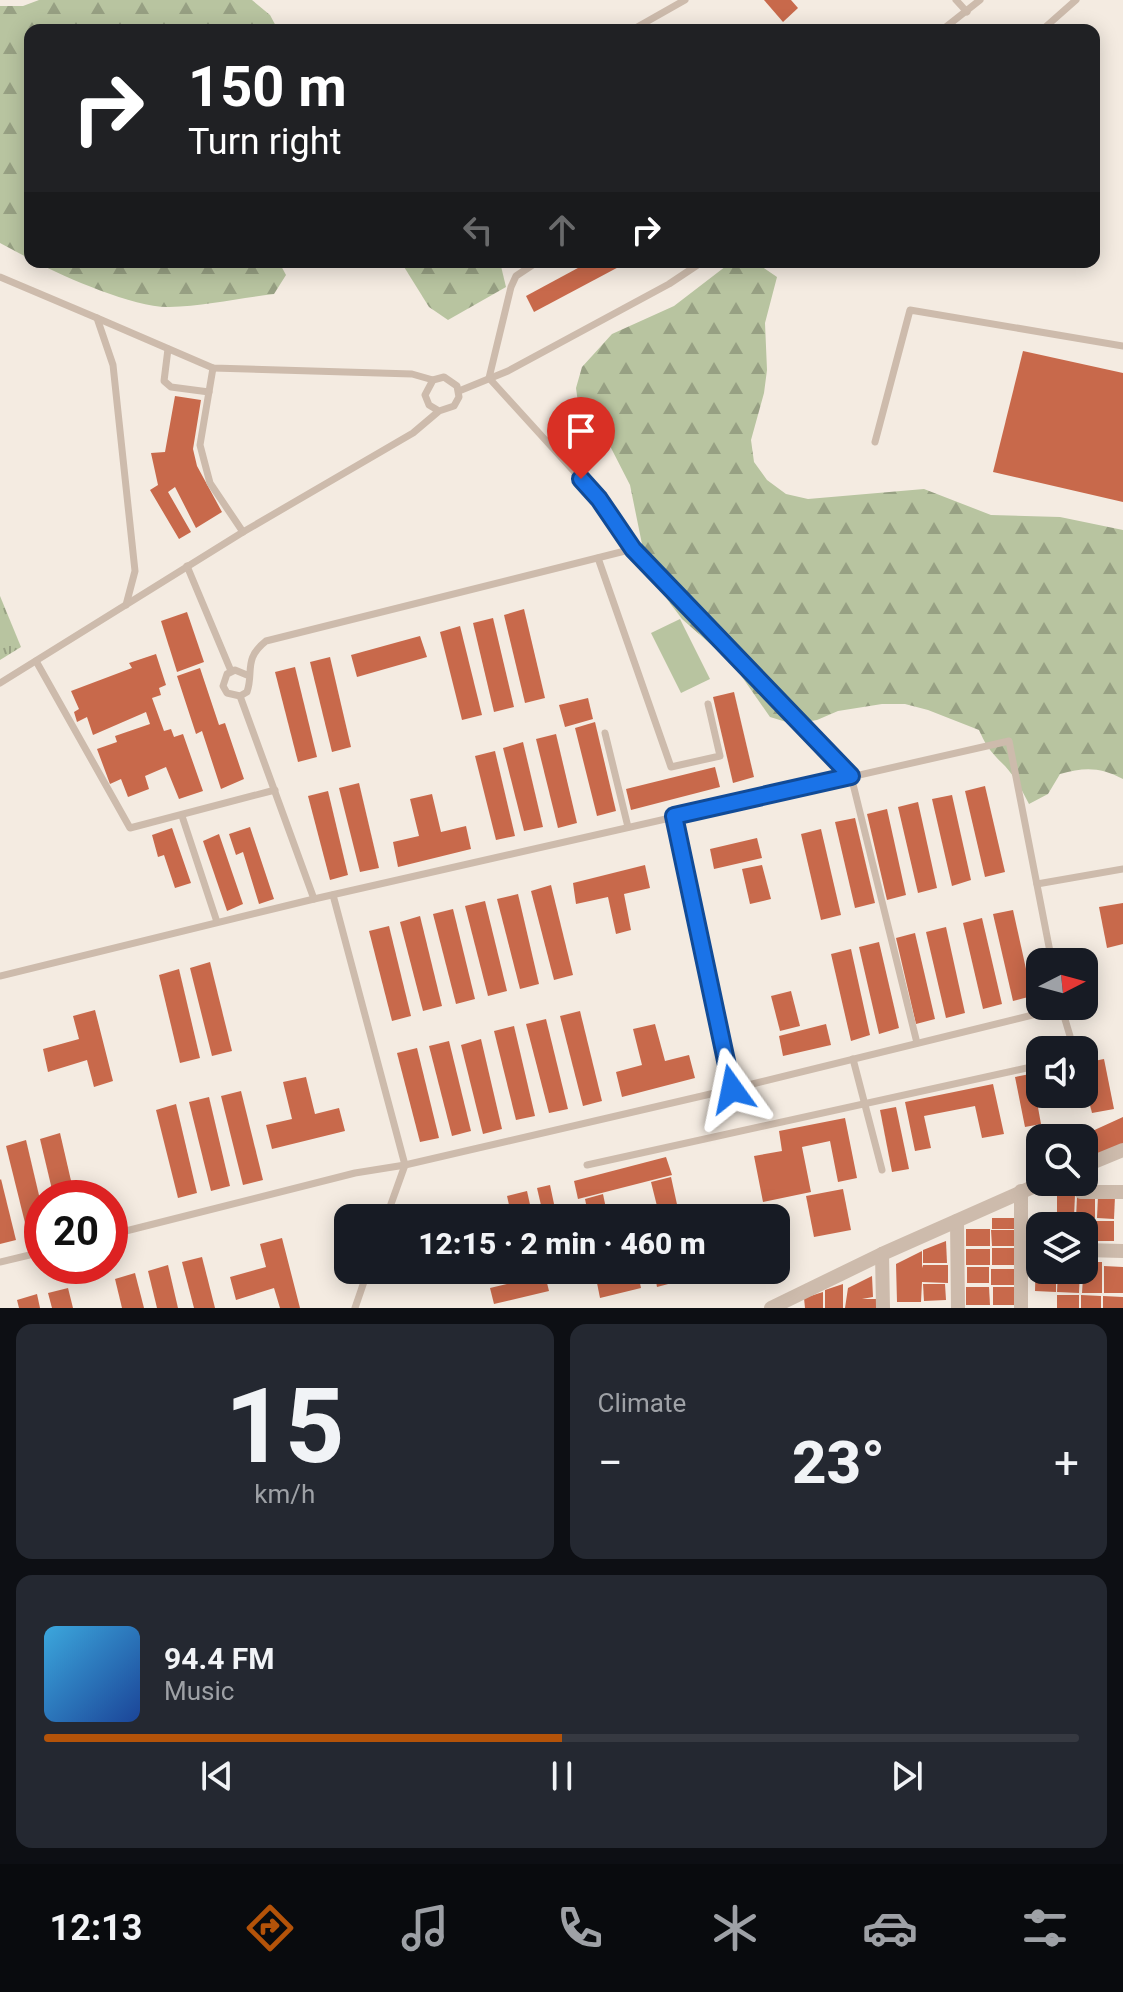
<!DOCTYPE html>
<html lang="en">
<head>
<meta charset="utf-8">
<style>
	body { margin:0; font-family:Roboto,sans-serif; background:#242831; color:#f1f3f6; height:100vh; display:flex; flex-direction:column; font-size:30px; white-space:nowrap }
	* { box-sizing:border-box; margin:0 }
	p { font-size:26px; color:#9ea1a6 }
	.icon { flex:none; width:44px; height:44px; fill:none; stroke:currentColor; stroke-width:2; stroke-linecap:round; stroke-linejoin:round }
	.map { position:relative; height:1308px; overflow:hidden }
	.panel { display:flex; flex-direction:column; gap:16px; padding:16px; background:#0d0f14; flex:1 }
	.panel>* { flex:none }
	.hud { position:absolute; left:24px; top:24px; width:1076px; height:244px; border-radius:16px; box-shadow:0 4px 20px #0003; background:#202124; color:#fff; overflow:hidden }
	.needle { width:52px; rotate:84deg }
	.fabs { position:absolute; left:1026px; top:948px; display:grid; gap:16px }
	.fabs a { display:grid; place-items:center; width:72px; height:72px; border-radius:16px; background:#171b24; box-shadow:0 4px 20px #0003; font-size:40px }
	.speed { position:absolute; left:24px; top:1180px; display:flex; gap:16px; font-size:40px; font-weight:700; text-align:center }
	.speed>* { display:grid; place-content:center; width:104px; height:104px; border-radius:50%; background:#171b24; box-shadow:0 4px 20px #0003; line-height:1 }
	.speed .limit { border:12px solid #d22; background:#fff; color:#111 }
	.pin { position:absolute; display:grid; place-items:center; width:68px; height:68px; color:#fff; margin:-82px -34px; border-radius:50% 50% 50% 0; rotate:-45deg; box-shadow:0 0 8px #0007 }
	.pin .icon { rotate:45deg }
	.me { position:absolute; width:88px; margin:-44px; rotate:348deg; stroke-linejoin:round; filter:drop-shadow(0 0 6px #0008) }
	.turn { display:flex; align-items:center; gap:28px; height:168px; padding:0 32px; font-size:36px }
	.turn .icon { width:104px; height:104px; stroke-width:2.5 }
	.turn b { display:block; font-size:56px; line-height:68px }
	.lanes { display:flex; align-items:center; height:76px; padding:0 32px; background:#0003; justify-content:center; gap:40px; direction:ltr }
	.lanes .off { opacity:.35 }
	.big { font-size:60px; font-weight:800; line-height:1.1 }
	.panel .tile { flex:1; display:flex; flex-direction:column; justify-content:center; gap:12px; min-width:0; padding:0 28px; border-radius:16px; background:#242831 }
	.panel .dial { align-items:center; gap:0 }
	.dial b { font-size:104px; line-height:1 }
	.song { display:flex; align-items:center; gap:24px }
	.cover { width:96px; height:96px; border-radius:12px; background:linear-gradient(135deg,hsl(200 70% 55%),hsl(220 70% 35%)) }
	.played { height:8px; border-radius:4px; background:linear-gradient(90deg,#b45309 50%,#363941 50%) }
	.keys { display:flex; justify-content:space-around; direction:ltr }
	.heat { display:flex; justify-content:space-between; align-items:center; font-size:44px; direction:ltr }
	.panel .tiles { flex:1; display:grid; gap:16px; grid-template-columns:1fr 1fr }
	.tile:last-child { grid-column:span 2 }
	.trip { position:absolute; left:334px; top:1204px; width:456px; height:80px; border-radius:16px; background:#171b24; box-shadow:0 4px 20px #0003; font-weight:800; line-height:80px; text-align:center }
	.dock { display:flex; height:128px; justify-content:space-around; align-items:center; background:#090b0e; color:#9ea1a6 }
	.dock .icon { width:56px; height:56px }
	.dock .selected { color:#b45309 }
	.dock b { font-size:36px; color:#f1f3f6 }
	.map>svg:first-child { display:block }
	.grass { fill:url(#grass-tufts) }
	.forest { fill:url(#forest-firs) }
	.pitch { fill:#b8c4a0 }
	.building { fill:#c8694b }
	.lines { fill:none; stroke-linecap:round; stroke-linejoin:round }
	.lane { stroke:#cdbbac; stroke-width:7 }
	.street { stroke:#cdbbac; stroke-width:14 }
	.route-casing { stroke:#114b97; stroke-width:20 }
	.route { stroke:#1a73e8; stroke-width:14 }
</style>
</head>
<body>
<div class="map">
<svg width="1123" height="1308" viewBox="0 0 1123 1308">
	<defs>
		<pattern id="grass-tufts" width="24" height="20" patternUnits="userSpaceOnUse" patternTransform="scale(2)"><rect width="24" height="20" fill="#b8c4a0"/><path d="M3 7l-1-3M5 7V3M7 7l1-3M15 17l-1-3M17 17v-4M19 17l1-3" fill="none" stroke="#97a083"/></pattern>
		<pattern id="forest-firs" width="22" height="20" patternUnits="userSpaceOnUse" patternTransform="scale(2)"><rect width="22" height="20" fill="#b8c4a0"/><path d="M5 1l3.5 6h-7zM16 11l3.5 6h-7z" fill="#97a083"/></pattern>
	</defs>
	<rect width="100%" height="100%" fill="#f4ebe1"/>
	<!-- grass -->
	<polygon class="grass" points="0,596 21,647 0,660"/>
	<!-- forest -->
	<g class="forest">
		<polygon points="39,0 252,0 270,15 278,30 30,30 30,259 0,243 0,6 23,6"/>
		<path d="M 36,262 L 279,262 L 286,275 L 274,294 C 240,298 204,306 169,307 C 136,308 66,278 36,262 Z"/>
		<polygon points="401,262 500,262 506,287 448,320 429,307"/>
		<path d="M 755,262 L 777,277 L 765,323 L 767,370 L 764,393 L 751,440 L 754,462 L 767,480 L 786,494 L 808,499 L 924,489 L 991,515 L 1060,517 L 1123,530 L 1123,779 C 1100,767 1085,767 1060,774 L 1048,794 L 1029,804 C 1022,790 1015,777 1005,766 C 991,752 987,748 979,730 L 928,710 L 905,704 L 882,704 L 838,711 L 817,720 L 793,724 L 770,717 L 733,664 L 682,619 L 667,599 L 643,549 L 630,485 L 609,444 L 579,410 L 576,388 L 582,367 L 612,334 L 674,306 L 730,263 Z"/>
	</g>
	<!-- pitch -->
	<polygon class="pitch" points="680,619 710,679 681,693 651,633"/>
	<!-- building -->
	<g class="building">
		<polygon points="764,0 791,0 798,8 783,22"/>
		<polygon points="589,262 628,262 534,312 526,296"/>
		<polygon points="1023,351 1123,373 1123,502 993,472"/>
		<polygon points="175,396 201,400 193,449 197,466 222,512 196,528 175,487 168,492 191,532 179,539 150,490 158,485 151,453 165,452"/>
		<polygon points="524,609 545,698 525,703 504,615"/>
		<polygon points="187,612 204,662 177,672 161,621"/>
		<polygon points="493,618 514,707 494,712 473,623"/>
		<polygon points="460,626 482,715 462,720 440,632"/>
		<polygon points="420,636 427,657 357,677 351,655"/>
		<polygon points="156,654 166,685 159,688 161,695 152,698 164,731 171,729 174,737 183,734 203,791 179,799 166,767 145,776 149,789 128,797 121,779 110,784 97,749 117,742 115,736 150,724 146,712 93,735 87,717 77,722 74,712 79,709 71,691 132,668 129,663"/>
		<polygon points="330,657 351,747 332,752 310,662"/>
		<polygon points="295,667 317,757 298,762 275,672"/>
		<polygon points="200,668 219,725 225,723 244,779 221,789 202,731 196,734 177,676"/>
		<polygon points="734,692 754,777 733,783 713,697"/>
		<polygon points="588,698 593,719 565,727 559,705"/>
		<polygon points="595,722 616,811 597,816 575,728"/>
		<polygon points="556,734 577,823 558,828 536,739"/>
		<polygon points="523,742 543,827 524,831 503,748"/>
		<polygon points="495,751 515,836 496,840 475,756"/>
		<polygon points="715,767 720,787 631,810 626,789"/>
		<polygon points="359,783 379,868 360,872 339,788"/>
		<polygon points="985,786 1005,872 985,877 965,791"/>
		<polygon points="328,791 348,875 330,880 308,796"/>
		<polygon points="432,794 441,832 466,826 471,849 398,867 393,842 419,836 410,799"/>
		<polygon points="952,795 971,880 952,886 932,799"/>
		<polygon points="918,802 937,888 918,893 898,807"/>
		<polygon points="887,809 906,895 887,900 867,814"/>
		<polygon points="855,818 875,903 855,908 835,822"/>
		<polygon points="250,827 274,899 259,904 243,852 236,855 229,834"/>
		<polygon points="172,828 191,883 175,888 164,855 158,857 152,835"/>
		<polygon points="821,829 841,915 821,920 801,834"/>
		<polygon points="219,834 243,904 227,911 203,841"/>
		<polygon points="757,838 762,858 714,869 710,849"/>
		<polygon points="645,865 650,888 624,894 631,930 616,934 608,897 576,904 573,883"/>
		<polygon points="762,865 771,899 750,904 742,869"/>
		<polygon points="551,885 573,975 554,980 531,891"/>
		<polygon points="518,894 539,984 520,989 497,899"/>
		<polygon points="485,901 507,991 488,996 465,906"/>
		<polygon points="1123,903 1123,944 1107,948 1099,907"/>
		<polygon points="453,909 475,999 456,1004 433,914"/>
		<polygon points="1013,910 1032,996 1013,1001 993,914"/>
		<polygon points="420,916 442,1006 423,1011 400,922"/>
		<polygon points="982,918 1002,1004 983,1009 963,923"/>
		<polygon points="389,926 411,1016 392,1021 369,931"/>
		<polygon points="946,927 965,1013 946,1018 926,932"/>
		<polygon points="915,933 935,1019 916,1024 896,938"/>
		<polygon points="879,942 899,1028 879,1034 859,947"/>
		<polygon points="851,949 870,1035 851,1041 831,954"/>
		<polygon points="210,962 232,1051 212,1056 190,968"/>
		<polygon points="179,969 200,1058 180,1063 159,975"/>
		<polygon points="791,991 800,1026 780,1031 771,996"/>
		<polygon points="95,1010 113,1081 94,1087 87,1060 48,1072 43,1049 79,1039 73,1016"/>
		<polygon points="580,1011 602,1101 583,1106 560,1016"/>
		<polygon points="546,1019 568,1109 549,1113 526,1024"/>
		<polygon points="655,1024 665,1061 689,1055 695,1078 622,1097 616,1072 642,1065 633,1029"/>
		<polygon points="826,1024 831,1045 783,1056 779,1036"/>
		<polygon points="514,1026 535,1116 516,1120 494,1031"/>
		<polygon points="481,1039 502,1129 483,1134 461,1045"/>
		<polygon points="449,1041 471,1131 452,1136 429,1046"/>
		<polygon points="417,1048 439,1138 420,1142 397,1053"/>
		<polygon points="1104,1059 1114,1109 1092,1113 1084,1082 1084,1063"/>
		<polygon points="1040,1072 1040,1090 1035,1091 1041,1124 1025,1127 1015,1077"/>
		<polygon points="306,1077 315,1114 339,1108 345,1131 272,1149 266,1125 292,1119 283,1082"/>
		<polygon points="993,1084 1004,1134 982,1138 975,1106 924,1116 931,1148 915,1151 905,1102"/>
		<polygon points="241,1091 263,1180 243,1185 221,1096"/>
		<polygon points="209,1097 230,1186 211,1191 189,1102"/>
		<polygon points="176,1104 197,1193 178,1198 156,1110"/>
		<polygon points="896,1107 909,1169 892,1172 880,1110"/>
		<polygon points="1123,1117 1123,1144 1084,1162 1084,1138 1077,1138"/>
		<polygon points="845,1118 857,1178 838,1182 830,1141 802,1147 811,1192 763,1202 754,1156 782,1151 779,1131"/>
		<polygon points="60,1133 75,1198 54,1198 40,1139"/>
		<polygon points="26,1140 42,1208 42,1231 28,1235 6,1146"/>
		<polygon points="666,1157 672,1175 578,1199 574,1181"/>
		<polygon points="671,1177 680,1218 660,1218 651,1182"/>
		<polygon points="1,1179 16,1240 0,1244 0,1180"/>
		<polygon points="550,1185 557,1218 544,1218 537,1188"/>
		<polygon points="843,1189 851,1230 814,1237 806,1196"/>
		<polygon points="527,1191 533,1218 512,1218 507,1196"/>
		<polygon points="603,1194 608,1218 589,1218 585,1199"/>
		<polygon points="1057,1195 1075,1195 1074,1217 1057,1216"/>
		<polygon points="1098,1196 1115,1196 1114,1219 1097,1218"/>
		<polygon points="1077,1197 1095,1197 1095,1218 1076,1218"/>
		<polygon points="467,1204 471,1218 452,1218 450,1208"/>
		<rect x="992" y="1218" width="23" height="11"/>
		<polygon points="1076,1221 1094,1221 1094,1242 1084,1242 1084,1226 1076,1226"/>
		<polygon points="1096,1221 1114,1221 1114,1241 1095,1241"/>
		<rect x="966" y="1229" width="24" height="17"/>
		<polygon points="991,1230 1015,1230 1015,1246 992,1246"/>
		<polygon points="282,1238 300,1308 280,1308 274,1288 236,1300 230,1277 266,1267 260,1244"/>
		<polygon points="946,1241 947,1263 923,1263 923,1250"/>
		<rect x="992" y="1248" width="23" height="17"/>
		<rect x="966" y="1249" width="24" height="16"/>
		<polygon points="922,1251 922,1268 923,1265 948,1265 948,1283 922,1282 921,1302 897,1302 896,1264"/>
		<polygon points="202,1257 215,1308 194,1308 182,1262"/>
		<polygon points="1036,1258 1040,1258 1040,1270 1056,1270 1056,1292 1035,1291"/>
		<polygon points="1084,1262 1102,1262 1102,1293 1082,1293"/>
		<polygon points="168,1265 178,1308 157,1308 148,1271"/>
		<polygon points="1104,1266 1123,1267 1123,1293 1104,1293"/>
		<rect x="967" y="1267" width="22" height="16"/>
		<rect x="991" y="1269" width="25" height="16"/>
		<polygon points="637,1270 641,1288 600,1298 596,1278"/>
		<polygon points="654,1270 696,1270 698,1276 657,1287"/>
		<polygon points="1058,1270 1080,1270 1079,1293 1057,1292"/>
		<polygon points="135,1273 144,1308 122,1308 115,1279"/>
		<polygon points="545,1275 549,1291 494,1304 490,1288"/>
		<polygon points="872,1276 873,1297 862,1299 879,1299 879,1308 845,1308 848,1288"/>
		<polygon points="843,1284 843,1308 825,1308 825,1290"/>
		<polygon points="923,1284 945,1284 946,1300 924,1301"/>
		<polygon points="966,1287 989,1287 990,1305 966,1305"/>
		<rect x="993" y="1287" width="22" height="18"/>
		<polygon points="68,1288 73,1308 52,1308 48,1293"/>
		<polygon points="823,1292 823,1308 805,1308 804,1298"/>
		<polygon points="37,1294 40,1308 19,1308 17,1300"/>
		<rect x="1057" y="1295" width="22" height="13"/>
		<polygon points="1081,1295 1101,1296 1101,1308 1081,1308"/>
		<polygon points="1103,1296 1123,1297 1123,1308 1103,1308"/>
	</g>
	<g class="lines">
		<!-- lane -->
		<g class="lane">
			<polyline points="956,0 967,12"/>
			<polyline points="632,30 685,0"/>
			<polyline points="942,30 980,0"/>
			<polyline points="1042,30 1076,0"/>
			<polyline points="0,277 97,318 113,365 135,571 126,605"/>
			<polyline points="97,318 213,368 412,374 433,380"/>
			<polyline points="168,349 164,381 171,387 209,392"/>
			<polyline points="213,368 200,445 210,483 243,532"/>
			<polyline points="459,391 508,371 669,284 702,262"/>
			<polyline points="875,442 910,310 1123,346"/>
			<polyline points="633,549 851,776 917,1043"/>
			<polyline points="598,558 671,767 720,756 708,704"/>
			<polyline points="187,566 231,671"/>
			<polyline points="36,661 130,828 275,790"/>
			<path d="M 247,675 L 235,670 L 227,674 L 223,686 L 227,693 L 240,696 L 247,692 C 254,672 243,659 266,641 L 633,549 L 599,499 L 489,378 L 511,287 L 516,276 L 537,262"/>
			<polyline points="0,683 243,532 413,433 439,411 454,406 459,397 457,386 444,377 433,380 425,395 429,405 439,411"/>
			<polyline points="240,696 314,899"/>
			<polyline points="605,733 628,827"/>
			<polyline points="182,816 217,922"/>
			<polyline points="674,816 732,1089"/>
			<polyline points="1037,884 1123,869"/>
			<polyline points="333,895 405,1165 386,1218"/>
			<polyline points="0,976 314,899 1009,741 1052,962"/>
			<polyline points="1061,1006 1070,1036 1071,1050"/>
			<polyline points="853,1059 882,1170"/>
			<polyline points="587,1165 1040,1065"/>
			<polyline points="110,1235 355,1173 405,1165 732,1089 1061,1008"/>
			<polyline points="0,1262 42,1252"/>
			<polyline points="355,1308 368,1270"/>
		</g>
		<!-- street -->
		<g class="street">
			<polyline points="1084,1166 1123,1150"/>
			<polyline points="1075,1182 1081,1192 1123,1192"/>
			<polyline points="957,1221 958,1308"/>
			<polyline points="1021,1249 1040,1250"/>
			<polyline points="1084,1250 1123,1251"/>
			<polyline points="882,1254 883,1308"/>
			<polyline points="771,1308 882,1254 1044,1182"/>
			<polyline points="1021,1308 1021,1191"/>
		</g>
	</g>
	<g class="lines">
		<!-- route casing -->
		<g class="route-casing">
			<polyline id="route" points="581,479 599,499 633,549 851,776 674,816 732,1089"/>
		</g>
		<!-- route -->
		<use href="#route" class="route"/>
	</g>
</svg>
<div class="fabs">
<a><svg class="needle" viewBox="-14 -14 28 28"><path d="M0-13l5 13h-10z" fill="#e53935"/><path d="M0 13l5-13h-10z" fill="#9ea1a6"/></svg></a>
<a><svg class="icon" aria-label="sound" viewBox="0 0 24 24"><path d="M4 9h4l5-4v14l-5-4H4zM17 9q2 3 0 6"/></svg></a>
<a><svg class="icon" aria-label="search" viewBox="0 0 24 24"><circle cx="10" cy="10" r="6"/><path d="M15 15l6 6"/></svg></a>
<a><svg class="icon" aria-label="layers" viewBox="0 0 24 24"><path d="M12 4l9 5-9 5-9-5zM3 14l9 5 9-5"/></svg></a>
</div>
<div class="speed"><div class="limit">20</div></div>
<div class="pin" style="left:581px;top:479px;background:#d93025"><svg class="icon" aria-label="arrive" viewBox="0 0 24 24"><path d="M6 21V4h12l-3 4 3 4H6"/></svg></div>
<svg class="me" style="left:732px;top:1089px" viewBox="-20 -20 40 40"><path d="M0-17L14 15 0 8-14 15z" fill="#1a73e8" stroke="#fff" stroke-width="4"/></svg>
<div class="trip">12:15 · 2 min · 460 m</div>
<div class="hud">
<div class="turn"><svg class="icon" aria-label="right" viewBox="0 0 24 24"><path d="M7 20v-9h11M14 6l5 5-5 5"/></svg><div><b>150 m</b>Turn right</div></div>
<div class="lanes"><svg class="icon off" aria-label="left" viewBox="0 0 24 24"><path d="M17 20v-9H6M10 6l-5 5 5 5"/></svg><svg class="icon off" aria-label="ahead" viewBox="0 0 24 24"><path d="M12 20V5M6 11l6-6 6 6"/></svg><svg class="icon" aria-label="right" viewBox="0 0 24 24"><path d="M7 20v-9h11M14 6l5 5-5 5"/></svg></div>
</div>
</div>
<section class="panel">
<div class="tiles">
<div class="tile dial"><b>15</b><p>km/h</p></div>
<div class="tile"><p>Climate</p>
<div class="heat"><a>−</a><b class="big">23°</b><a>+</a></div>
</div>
<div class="tile">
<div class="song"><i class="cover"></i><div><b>94.4 FM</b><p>Music</p></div></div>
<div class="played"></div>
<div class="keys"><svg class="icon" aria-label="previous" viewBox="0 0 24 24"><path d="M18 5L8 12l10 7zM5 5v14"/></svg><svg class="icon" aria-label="pause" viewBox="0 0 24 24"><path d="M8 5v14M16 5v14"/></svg><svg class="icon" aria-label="next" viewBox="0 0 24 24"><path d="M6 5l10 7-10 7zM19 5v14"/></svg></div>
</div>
</div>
</section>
<nav class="dock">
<b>12:13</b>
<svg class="icon selected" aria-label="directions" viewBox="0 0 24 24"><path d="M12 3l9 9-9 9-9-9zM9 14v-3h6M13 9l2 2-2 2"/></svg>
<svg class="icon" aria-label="music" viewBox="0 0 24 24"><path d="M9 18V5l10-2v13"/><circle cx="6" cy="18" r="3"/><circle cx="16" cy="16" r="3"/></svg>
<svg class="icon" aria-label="phone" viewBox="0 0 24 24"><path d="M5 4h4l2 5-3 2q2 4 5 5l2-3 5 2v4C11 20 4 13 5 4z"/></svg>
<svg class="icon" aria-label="climate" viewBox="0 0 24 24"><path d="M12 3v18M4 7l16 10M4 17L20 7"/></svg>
<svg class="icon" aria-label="car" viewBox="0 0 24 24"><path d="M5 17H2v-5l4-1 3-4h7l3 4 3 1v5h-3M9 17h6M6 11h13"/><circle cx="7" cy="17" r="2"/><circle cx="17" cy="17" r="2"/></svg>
<svg class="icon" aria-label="filters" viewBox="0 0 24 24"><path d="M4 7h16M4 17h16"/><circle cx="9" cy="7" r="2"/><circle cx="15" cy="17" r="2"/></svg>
</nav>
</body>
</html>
